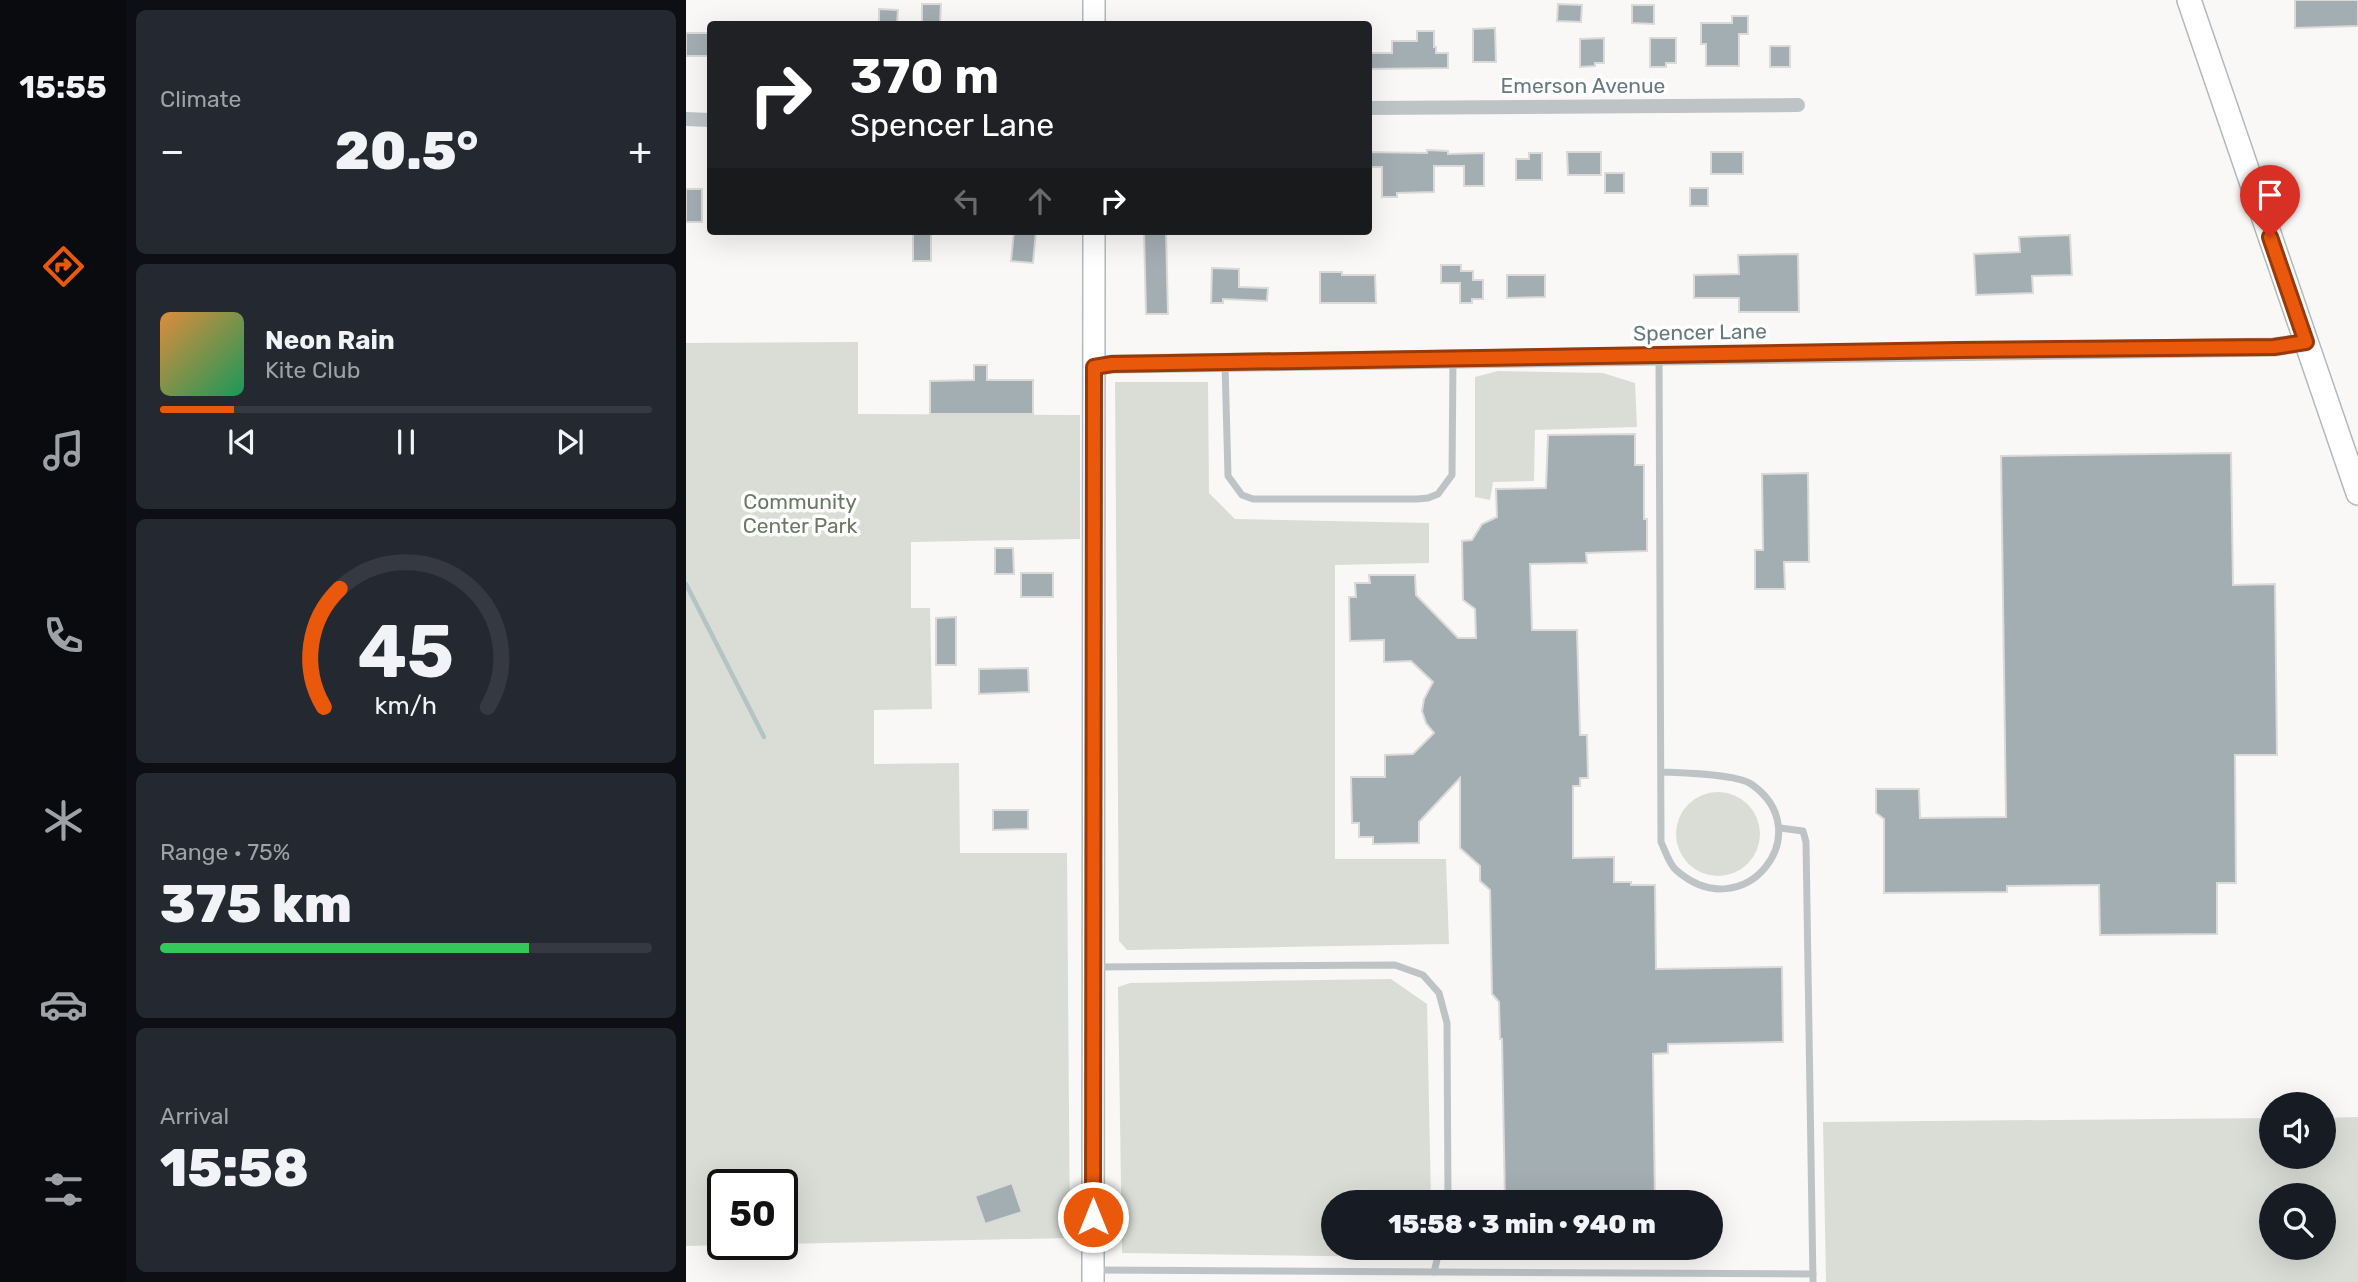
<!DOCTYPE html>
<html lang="en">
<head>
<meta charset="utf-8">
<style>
	body { margin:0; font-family:Rubik,sans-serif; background:#242831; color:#f1f3f6; height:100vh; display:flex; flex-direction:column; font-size:26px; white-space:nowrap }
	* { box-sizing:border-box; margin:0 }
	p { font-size:23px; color:#9ea1a6 }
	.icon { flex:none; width:38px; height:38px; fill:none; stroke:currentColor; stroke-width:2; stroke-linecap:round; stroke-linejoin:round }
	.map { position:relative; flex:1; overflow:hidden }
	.side { display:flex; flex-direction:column; gap:10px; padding:10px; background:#0d0f14; width:560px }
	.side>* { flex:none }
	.top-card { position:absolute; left:21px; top:21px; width:665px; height:214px; border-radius:7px; box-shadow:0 7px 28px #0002; background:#202124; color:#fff; overflow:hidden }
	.controls { position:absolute; left:1573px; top:1092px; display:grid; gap:14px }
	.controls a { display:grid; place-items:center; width:77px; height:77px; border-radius:50%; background:#171b24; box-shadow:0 7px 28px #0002; font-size:35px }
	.speed { position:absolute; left:21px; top:1169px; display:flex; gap:14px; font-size:35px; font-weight:700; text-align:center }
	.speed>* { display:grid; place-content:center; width:91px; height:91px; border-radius:50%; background:#171b24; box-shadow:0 7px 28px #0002; line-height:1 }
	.speed .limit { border:4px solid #111; border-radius:10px; background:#fff; color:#111 }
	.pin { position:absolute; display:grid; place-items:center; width:60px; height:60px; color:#fff; margin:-72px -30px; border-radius:50% 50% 50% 0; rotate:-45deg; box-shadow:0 0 7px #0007 }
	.pin .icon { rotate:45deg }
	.me { position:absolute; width:77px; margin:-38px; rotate:0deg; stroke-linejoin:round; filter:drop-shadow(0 0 5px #0008) }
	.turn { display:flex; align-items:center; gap:24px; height:147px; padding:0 28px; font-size:32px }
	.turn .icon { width:91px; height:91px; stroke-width:2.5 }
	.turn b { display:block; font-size:49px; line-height:60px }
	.lanes { display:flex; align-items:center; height:66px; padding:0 28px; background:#0003; justify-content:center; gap:35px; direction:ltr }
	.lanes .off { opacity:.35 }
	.big { font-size:52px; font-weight:800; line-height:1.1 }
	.side .widget { flex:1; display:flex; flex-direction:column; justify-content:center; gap:10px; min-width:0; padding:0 24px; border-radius:10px; background:#242831 }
	.side .dial { align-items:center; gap:0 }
	.dial svg { height:182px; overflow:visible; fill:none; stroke:#363941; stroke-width:7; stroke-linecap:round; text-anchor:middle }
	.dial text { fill:#f1f3f6; stroke:none }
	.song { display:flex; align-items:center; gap:21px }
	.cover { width:84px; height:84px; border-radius:10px; background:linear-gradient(135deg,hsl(30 70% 55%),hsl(150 70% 35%)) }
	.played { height:7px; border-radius:4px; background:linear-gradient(90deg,#ea580c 15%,#363941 15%) }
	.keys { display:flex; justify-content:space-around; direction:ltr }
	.heat { display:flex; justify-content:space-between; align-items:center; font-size:38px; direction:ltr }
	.charge { height:10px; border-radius:5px; background:linear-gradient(90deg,#34c759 75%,#363941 0) }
	.trip { position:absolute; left:635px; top:1190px; width:402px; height:70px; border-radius:35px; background:#171b24; box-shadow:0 7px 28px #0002; font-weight:800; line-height:70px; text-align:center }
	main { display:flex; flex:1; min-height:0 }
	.tabs { display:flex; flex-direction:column; width:126px; justify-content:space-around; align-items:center; background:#090b0e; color:#9ea1a6 }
	.tabs .icon { width:49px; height:49px }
	.tabs .current { color:#ea580c }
	.tabs b { font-size:32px; color:#f1f3f6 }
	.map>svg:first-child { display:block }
	.green { fill:#daddd6; fill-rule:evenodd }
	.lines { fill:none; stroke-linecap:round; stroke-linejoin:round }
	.stream { stroke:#b4c3c4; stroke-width:4.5 }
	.building { fill:#a3aeb2; stroke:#dbdad9; stroke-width:2 }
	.secondary-casing { stroke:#b1b8bb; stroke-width:24 }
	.primary-casing { stroke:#b2b8bb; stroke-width:26 }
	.service { stroke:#bec4c6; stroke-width:7 }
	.minor { stroke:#bec4c6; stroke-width:14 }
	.tertiary { stroke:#bec4c6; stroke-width:19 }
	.secondary { stroke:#fff; stroke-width:21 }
	.primary { stroke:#fff; stroke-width:23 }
	.route-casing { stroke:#983908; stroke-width:18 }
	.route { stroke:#ea580c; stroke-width:12 }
	.labels { text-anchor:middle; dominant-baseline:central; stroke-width:7; stroke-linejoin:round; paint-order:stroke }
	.street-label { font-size:21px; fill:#66797f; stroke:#fff }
	.park-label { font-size:21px; fill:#6b7865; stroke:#fff }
</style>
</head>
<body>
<main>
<nav class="tabs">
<b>15:55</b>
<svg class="icon current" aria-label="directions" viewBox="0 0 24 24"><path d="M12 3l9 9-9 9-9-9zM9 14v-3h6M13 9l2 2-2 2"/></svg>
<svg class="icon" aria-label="music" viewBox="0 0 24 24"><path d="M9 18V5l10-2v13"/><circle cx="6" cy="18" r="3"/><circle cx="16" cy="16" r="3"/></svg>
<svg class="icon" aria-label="phone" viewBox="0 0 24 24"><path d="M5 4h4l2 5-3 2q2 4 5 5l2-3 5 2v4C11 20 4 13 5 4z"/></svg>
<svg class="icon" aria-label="climate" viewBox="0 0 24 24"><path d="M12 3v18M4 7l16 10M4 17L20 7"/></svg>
<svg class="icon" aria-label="car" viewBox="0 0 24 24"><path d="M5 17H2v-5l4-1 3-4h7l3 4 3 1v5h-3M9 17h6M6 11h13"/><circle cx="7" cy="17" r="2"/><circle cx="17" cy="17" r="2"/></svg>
<svg class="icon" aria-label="filters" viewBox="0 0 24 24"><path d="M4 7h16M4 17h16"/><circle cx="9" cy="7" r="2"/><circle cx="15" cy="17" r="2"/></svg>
</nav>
<section class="side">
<div class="widget"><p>Climate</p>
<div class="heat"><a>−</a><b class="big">20.5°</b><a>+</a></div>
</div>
<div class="widget">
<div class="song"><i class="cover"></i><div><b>Neon Rain</b><p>Kite Club</p></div></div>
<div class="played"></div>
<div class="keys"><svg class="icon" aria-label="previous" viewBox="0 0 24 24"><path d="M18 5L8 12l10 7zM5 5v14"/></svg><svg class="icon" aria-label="pause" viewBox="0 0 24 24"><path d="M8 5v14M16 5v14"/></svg><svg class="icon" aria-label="next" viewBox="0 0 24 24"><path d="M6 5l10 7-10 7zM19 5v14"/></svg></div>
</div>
<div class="widget dial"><svg viewBox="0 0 100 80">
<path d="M14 69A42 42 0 1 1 86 69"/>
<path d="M14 69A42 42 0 0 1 21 17" stroke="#ea580c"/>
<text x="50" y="56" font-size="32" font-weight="700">45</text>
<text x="50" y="72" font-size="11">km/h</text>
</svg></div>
<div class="widget"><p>Range · 75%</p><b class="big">375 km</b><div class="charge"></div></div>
<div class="widget"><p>Arrival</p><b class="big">15:58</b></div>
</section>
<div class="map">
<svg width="1672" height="1282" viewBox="0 0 1672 1282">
	<rect width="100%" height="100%" fill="#f9f8f7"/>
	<!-- green -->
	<g class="green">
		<polygon points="172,342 172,414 394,415 394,539 225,542 225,608 244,608 246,709 188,710 188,764 273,763 274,853 381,853 384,1238 96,1244 96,1185 37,1185 37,1244 91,1244 0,1246 0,343"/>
		<polygon points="812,371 917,373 949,383 951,427 849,430 848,481 807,482 804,500 789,497 789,377"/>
		<polygon points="429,382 522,382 523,493 549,519 743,523 743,563 649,565 649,859 760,859 763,944 441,950 433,941"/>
		<circle cx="1032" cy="834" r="42"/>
		<polygon points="705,979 741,1004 745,1202 648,1202 648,1248 723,1248 714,1257 436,1253 432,987 444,983"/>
		<path d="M 1672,1117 L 1672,1282 L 1140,1282 L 1137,1122 L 1585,1118 L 1586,1157 L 1638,1157 L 1638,1118 ZM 1638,1195 L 1638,1248 L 1586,1248 L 1586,1195 Z"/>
	</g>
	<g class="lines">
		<!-- stream -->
		<polyline class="stream" points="0,584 78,737"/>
	</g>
	<!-- building -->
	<g class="building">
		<polygon points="1609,0 1672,0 1672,26 1609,28"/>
		<polygon points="236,4 255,4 254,24 236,24"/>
		<polygon points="872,4 896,5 895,22 871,21"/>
		<polygon points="946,5 968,5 968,24 946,23"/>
		<polygon points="193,9 212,10 211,24 193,24"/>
		<polygon points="1046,16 1062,16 1062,34 1053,34 1053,66 1020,66 1020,44 1015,44 1015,23 1046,23"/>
		<polygon points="809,28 810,62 787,62 787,29"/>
		<polygon points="731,31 748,31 748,47 750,47 750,53 762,53 762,68 682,69 682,53 706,53 706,41 731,41"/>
		<rect x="0" y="33" width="24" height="23"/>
		<polygon points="918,38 918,63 909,63 909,66 894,67 894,39"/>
		<polygon points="964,38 990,38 990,63 980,63 980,67 964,67"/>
		<rect x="1084" y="46" width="20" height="21"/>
		<polygon points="741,150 762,151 762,154 798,153 798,186 778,186 778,166 748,166 748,192 711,193 711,197 696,197 696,167 682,167 682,152 741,153"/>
		<polygon points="881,152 915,152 915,175 882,175"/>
		<rect x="1025" y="152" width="32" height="22"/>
		<polygon points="843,153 856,153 856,180 830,180 830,159 843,159"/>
		<rect x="919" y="173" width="19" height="20"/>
		<rect x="1004" y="188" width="18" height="18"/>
		<rect x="0" y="189" width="16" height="33"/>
		<rect x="227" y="231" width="18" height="30"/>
		<polygon points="328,231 350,231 347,263 325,261"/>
		<polygon points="458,232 480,232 482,314 460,314"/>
		<polygon points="1384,235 1386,275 1346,276 1347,293 1290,295 1288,254 1334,252 1333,237"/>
		<polygon points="1112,254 1113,312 1053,312 1053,298 1008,298 1008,275 1053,274 1052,255"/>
		<polygon points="755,265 775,265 775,271 787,271 787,280 797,280 797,299 786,299 786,303 774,303 774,283 755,283"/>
		<polygon points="526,268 553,269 553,287 582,288 581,301 537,299 537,303 525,303"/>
		<polygon points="634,272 656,272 656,275 689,275 690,303 634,303"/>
		<polygon points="821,275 859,275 859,297 821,298"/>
		<polygon points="288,365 301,365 301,380 347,380 347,414 244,414 244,381 288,380"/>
		<polygon points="949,434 949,465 958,465 958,519 961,519 961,551 900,553 901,563 844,564 846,630 891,630 894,735 901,735 902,778 894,778 894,786 887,786 887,858 928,857 928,882 945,882 945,885 969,885 970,969 1096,967 1097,1042 982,1044 982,1053 967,1054 969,1202 819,1202 816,1039 814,1039 813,1002 806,994 804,890 794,881 794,866 774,848 774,778 733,822 733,843 687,844 687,837 673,837 673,823 666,823 665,777 699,777 699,755 727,754 748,733 740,723 736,711 738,699 747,682 725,661 698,662 698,640 664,641 663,597 670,597 669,583 684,583 683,575 729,575 730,595 772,638 790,638 789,609 777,600 776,541 786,540 796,524 811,517 810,489 860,488 862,435"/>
		<polygon points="1545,453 1547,585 1589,584 1591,755 1549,755 1550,883 1531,883 1531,934 1414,935 1413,885 1321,886 1321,892 1198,893 1198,819 1190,813 1190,789 1233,789 1234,818 1320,817 1315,456"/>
		<polygon points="1122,473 1123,562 1098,562 1099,589 1069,589 1069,550 1077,550 1076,474"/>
		<polygon points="309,548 327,548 328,574 309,574"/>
		<rect x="335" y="573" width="32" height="24"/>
		<polygon points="270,617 270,665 250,665 250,618"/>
		<polygon points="342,668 343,692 293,694 293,669"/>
		<polygon points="307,810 342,810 342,829 307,830"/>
		<polygon points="326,1183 336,1212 299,1224 289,1196"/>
	</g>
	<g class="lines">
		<!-- secondary casing -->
		<g class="secondary-casing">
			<g id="secondary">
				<polyline points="408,0 408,24"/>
				<polyline points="407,1282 408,231"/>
			</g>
		</g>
		<!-- primary casing -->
		<g class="primary-casing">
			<polyline id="primary" points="1503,0 1672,493"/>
		</g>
		<!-- service -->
		<g class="service">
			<path d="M 973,356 L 975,842 C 979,850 983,864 990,870 C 1058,930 1135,832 1065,784 C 1050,774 996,773 976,772"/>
			<polyline points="539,364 542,476 556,495 567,499 731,499 742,498 752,494 766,475 767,359"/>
			<polyline points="1094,828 1117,831 1120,842 1127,1282"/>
			<polyline points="410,967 709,965 737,975 753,993 761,1023 762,1202"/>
			<polyline points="411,1270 1127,1274"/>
			<polyline points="748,1272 754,1248"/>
		</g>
		<!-- minor -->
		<g class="minor">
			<polyline points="682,108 1112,105"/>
			<polyline points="0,119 24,120"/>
		</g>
		<!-- tertiary -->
		<polyline class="tertiary" points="408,367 426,364 1588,347 1620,342"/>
		<!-- secondary -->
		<use href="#secondary" class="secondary"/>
		<!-- primary -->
		<use href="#primary" class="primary"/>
	</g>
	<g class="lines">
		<!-- route casing -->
		<g class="route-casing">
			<polyline id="route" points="407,1217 408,367 426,364 1272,350 1588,347 1620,342 1584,237"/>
		</g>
		<!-- route -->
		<use href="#route" class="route"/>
	</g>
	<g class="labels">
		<!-- street labels -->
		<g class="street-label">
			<text x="897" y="85">Emerson Avenue</text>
			<text transform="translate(1014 332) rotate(-1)">Spencer Lane</text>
		</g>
		<!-- park labels -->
		<g class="park-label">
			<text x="114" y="501">Community<tspan x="114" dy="24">Center Park</tspan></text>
		</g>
	</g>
</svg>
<div class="controls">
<a><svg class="icon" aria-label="sound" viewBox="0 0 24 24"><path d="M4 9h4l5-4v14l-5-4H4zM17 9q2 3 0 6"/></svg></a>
<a><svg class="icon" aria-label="search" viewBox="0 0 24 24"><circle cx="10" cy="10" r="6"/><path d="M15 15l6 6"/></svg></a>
</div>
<div class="speed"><div class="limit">50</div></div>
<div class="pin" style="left:1584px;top:237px;background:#d93025"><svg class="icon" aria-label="arrive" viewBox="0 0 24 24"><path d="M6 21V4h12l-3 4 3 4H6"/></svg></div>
<svg class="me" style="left:407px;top:1217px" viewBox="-20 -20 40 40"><circle r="17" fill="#ea580c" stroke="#fff" stroke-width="3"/><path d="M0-11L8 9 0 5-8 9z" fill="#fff"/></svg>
<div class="trip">15:58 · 3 min · 940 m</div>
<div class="top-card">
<div class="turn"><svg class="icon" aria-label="right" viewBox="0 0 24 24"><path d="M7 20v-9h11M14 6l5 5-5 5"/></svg><div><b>370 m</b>Spencer Lane</div></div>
<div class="lanes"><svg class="icon off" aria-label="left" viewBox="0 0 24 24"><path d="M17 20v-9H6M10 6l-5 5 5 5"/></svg><svg class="icon off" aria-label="ahead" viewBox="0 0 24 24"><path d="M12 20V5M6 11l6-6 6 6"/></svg><svg class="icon" aria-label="right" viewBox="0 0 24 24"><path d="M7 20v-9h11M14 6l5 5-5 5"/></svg></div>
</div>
</div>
</main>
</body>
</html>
